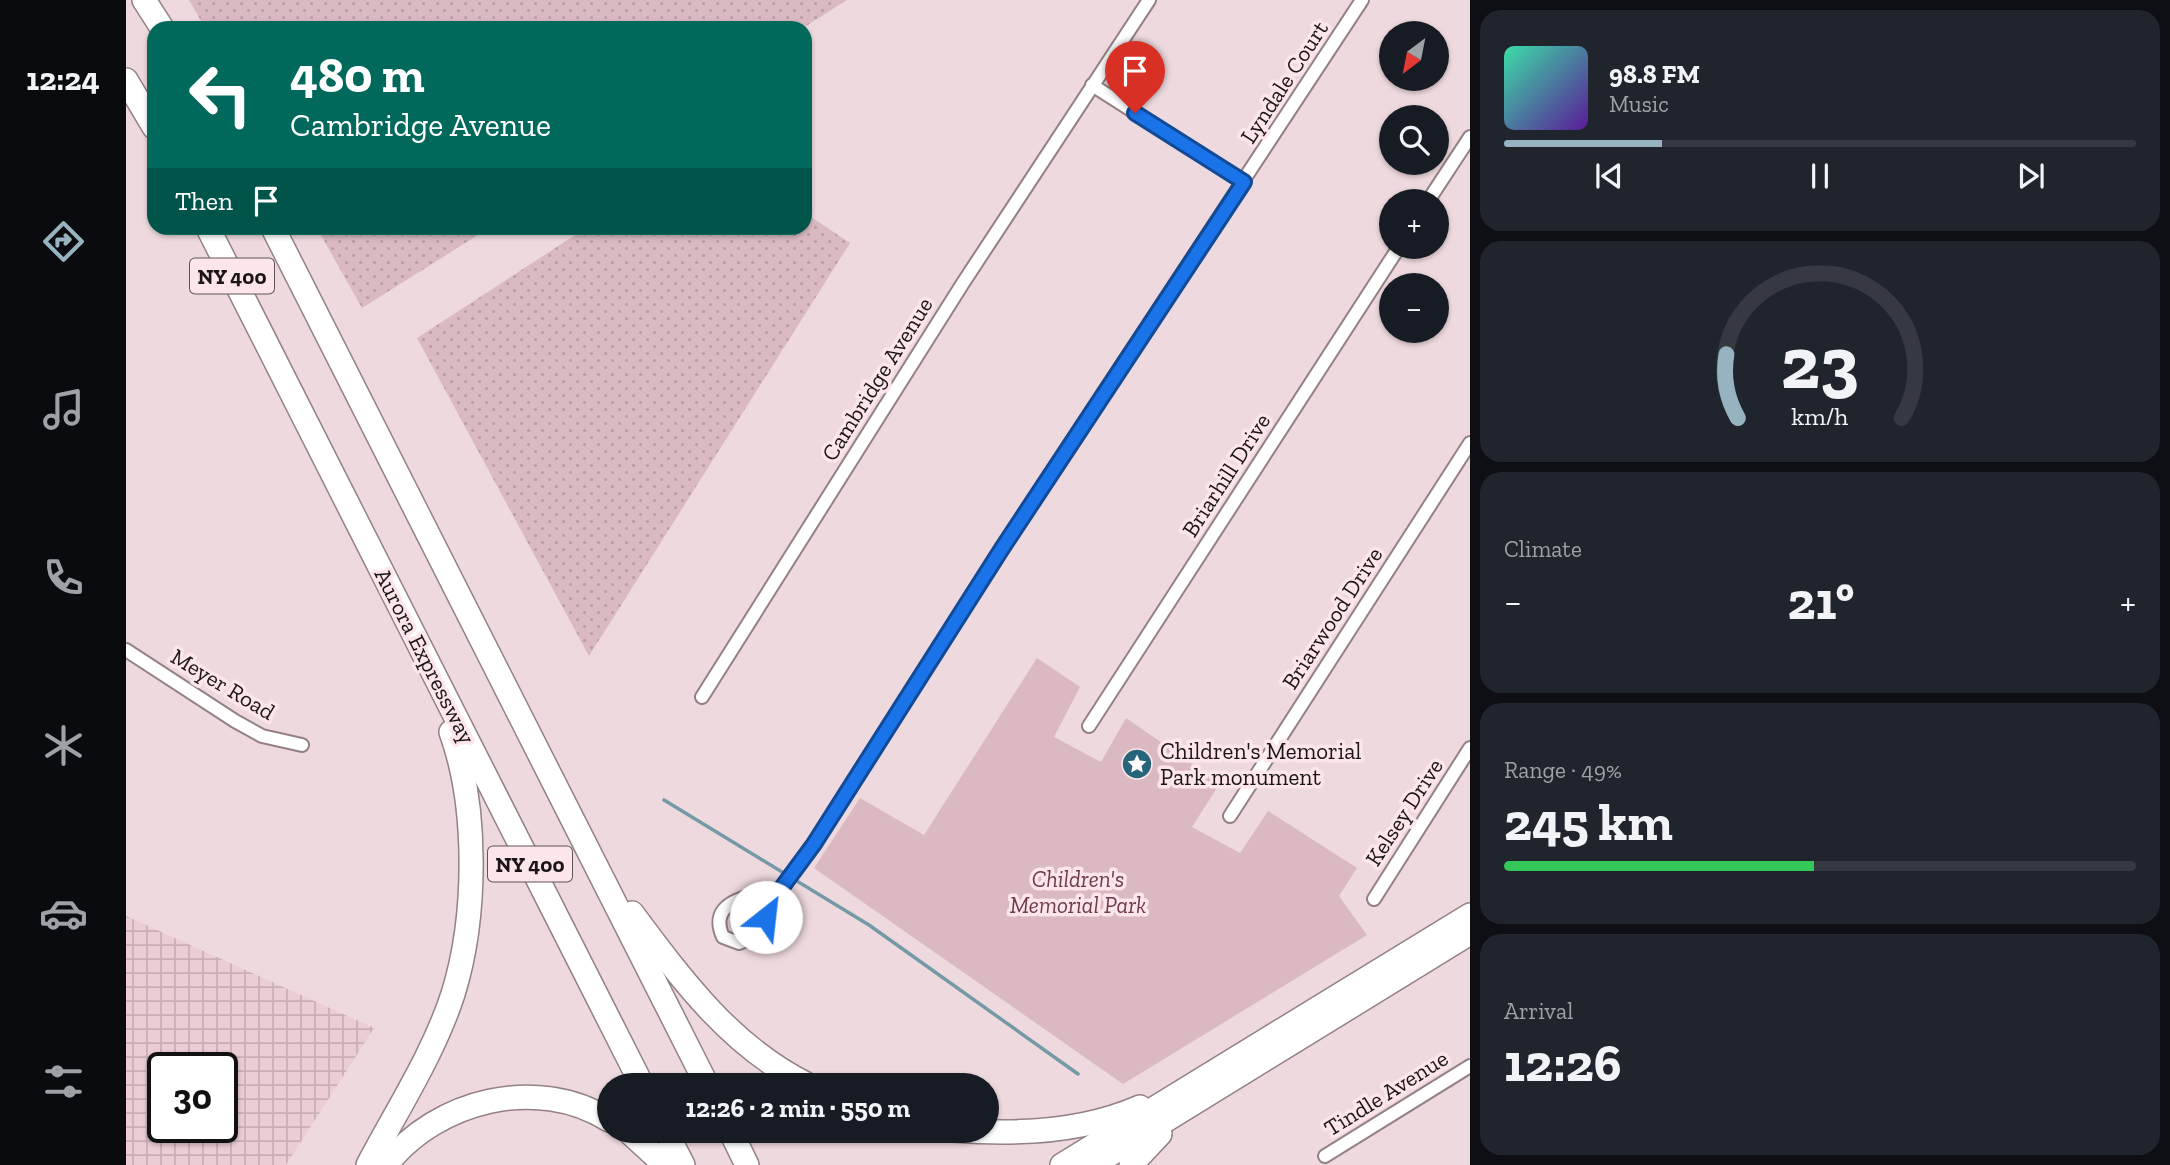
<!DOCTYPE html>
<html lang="en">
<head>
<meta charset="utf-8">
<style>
	body { margin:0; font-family:"Zilla Slab",serif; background:#20242c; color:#f1f3f6; height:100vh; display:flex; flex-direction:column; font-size:26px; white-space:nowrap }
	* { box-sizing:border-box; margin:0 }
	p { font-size:23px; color:#9ea1a6 }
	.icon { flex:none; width:38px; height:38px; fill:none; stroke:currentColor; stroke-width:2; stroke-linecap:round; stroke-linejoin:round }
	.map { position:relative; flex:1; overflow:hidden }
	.side { display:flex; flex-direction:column; gap:10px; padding:10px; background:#0d0f14; width:700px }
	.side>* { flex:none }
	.top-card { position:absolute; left:21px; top:21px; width:665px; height:214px; border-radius:21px; box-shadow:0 2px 5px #0004; background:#00695c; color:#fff; overflow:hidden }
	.needle { width:46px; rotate:212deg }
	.buttons { position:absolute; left:1253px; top:21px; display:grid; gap:14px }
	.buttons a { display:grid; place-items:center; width:70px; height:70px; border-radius:50%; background:#171b24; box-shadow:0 2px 5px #0004; font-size:35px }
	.speed { position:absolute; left:21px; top:1052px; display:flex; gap:14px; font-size:35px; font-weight:700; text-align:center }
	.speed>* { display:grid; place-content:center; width:91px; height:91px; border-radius:50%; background:#171b24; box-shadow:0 2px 5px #0004; line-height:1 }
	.speed .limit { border:4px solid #111; border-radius:10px; background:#fff; color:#111 }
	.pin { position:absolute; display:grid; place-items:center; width:60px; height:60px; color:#fff; margin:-72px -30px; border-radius:50% 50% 50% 0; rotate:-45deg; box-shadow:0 0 7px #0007 }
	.pin .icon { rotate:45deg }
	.me { position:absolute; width:77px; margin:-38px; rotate:29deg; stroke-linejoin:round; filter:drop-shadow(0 0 5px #0008) }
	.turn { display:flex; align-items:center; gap:24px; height:147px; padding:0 28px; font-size:32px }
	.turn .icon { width:91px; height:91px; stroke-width:2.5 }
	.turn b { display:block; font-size:49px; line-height:60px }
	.then { display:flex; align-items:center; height:66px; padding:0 28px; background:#0003; gap:14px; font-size:26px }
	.big { font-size:52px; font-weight:700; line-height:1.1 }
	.side .tile { flex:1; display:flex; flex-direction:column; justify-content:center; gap:10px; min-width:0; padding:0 24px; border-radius:21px; background:#20242c }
	.side .dial { align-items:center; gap:0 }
	.dial svg { height:182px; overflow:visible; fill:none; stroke:#363941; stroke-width:7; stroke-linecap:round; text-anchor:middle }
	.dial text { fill:#f1f3f6; stroke:none }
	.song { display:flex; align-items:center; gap:21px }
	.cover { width:84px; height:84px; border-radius:10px; background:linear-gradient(135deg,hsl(160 70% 55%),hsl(270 70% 35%)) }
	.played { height:7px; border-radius:4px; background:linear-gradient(90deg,#96b3bf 25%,#363941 25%) }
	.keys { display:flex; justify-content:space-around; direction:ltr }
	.heat { display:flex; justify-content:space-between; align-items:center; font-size:38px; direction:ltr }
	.charge { height:10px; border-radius:5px; background:linear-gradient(90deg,#34c759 49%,#363941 0) }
	.trip { position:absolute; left:471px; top:1073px; width:402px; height:70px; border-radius:35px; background:#171b24; box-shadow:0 2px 5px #0004; font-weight:700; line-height:70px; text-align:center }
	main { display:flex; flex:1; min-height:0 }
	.dock { display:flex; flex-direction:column; width:126px; justify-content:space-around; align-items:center; background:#090b0e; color:#9ea1a6 }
	.dock .icon { width:49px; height:49px }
	.dock .current { color:#96b3bf }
	.dock b { font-size:32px; color:#f1f3f6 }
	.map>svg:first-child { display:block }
	.industrial { fill:url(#industrial-grid); fill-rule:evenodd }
	.grass { fill:url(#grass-dots) }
	.green { fill:#dab9c2 }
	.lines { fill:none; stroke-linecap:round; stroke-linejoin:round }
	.stream { stroke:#7599a7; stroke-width:3.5 }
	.street-casing { stroke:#948185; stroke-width:16 }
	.highway-casing { stroke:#948185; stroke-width:26 }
	.street { stroke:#fff; stroke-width:12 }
	.highway { stroke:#fff; stroke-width:23 }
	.route-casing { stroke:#114b97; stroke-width:18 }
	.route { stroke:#1a73e8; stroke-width:12 }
	.labels { text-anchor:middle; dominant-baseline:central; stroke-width:7; stroke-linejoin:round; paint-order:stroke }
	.shield { fill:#fce6eb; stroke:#5f5457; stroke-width:2 }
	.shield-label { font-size:21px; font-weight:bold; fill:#1c1517 }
	.street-label { font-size:23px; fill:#1c1517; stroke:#fce6eb }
	.poi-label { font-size:23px; fill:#1c1517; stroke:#fce6eb; text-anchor:start }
	.park-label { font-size:23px; font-style:italic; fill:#6f3b4b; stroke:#fce6eb }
</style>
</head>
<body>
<main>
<nav class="dock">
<b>12:24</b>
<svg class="icon current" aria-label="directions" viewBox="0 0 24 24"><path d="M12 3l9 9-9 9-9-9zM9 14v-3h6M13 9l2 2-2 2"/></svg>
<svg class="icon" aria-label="music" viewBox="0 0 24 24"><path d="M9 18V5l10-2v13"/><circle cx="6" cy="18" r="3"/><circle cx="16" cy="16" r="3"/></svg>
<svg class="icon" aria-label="phone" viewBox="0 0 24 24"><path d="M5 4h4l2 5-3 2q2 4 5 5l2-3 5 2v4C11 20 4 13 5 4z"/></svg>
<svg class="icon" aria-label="climate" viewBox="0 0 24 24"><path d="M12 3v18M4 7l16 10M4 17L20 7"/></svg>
<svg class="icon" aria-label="car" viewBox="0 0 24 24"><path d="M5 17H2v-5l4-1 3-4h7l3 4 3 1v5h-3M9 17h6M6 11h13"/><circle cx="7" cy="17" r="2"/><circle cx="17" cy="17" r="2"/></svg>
<svg class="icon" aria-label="filters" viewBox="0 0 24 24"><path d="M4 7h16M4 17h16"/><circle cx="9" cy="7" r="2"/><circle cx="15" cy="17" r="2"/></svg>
</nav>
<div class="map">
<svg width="1344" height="1165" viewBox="0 0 1344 1165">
	<defs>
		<pattern id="industrial-grid" width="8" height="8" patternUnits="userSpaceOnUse" patternTransform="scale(1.75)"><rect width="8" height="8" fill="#ebcdd5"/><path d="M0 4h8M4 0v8" fill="none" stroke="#c9afb6"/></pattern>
		<pattern id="grass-dots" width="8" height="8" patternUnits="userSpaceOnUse" patternTransform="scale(1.75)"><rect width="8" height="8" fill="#dab9c2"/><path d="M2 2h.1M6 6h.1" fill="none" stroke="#ba9ea6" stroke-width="1.8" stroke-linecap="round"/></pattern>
	</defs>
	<rect width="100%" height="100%" fill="#eed9de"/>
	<!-- industrial -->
	<path class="industrial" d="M 0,916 L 248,1028 L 160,1165 L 0,1165 ZM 37,1068 L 96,1068 L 96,1127 L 37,1127 Z"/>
	<!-- grass -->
	<g class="grass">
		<polygon points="63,0 721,0 677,28 79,28"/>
		<polygon points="679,213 724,243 463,656 291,338 460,228 679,228"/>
		<polygon points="191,228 363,228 236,308"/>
	</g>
	<!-- green -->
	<polygon class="green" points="911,658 954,687 928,737 975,762 1000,718 1094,783 1066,827 1114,853 1142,811 1231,868 1213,896 1241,935 997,1084 688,868 734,798 798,835"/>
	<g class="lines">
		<!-- stream -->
		<polyline class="stream" points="538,800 743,925 952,1074"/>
		<!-- street casing -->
		<g class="street-casing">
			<g id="street">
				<polyline points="966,85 1118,182"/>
				<polyline points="1302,201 1344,137"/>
				<polyline points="0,650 109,721 136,736 176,745"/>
				<polyline points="576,697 837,283 1023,0"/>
				<polyline points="963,726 1273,247"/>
				<polyline points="1104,816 1344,443"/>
				<polyline points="654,890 688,844 904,505 1236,0"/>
				<path d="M 654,890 C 651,907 631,938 613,943 L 597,937 C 580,899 628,895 654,890 Z"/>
				<polyline points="1248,899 1344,748"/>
				<polyline points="1199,1156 1344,1066"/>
			</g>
		</g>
		<!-- highway casing -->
		<g class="highway-casing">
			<g id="highway">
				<polyline points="18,0 36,28"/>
				<polyline points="0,80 28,127"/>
				<polyline points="82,228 516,1085"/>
				<polyline points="147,228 581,1085"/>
				<path d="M 506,913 C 556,980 605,1047 682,1085"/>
				<polyline points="501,1130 539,1165"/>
				<polyline points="539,1130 557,1165"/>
				<polyline points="604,1130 621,1165"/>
				<path d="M 828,1130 C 889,1135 957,1132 1014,1107"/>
				<path d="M 242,1165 C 271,1110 308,1053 327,994 C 351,917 352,807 325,732"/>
				<path d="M 260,1165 C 311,1100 411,1075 483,1120"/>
				<polyline points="936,1165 1344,915"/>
				<polyline points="967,1165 1344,933"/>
				<polyline points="1005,1165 1034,1134"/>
			</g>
		</g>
		<!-- street -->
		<use href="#street" class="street"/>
		<!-- highway -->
		<use href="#highway" class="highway"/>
	</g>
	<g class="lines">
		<!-- route casing -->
		<g class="route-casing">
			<polyline id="route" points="640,917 653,898 654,890 688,844 875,550 1118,182 1009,113"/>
		</g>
		<!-- route -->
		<use href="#route" class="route"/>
	</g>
	<!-- icons -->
	<defs>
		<g id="sight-disc" transform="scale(1.575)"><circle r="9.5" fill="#26657b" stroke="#fce6eb"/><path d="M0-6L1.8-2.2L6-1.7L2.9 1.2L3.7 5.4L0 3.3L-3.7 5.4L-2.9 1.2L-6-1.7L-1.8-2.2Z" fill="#fff"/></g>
	</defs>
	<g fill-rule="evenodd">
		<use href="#sight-disc" x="1011" y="764"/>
	</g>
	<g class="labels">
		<!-- shield labels -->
		<g class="shield">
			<rect x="64" y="258.5" width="84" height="35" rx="5"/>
			<rect x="362" y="846.5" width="84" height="35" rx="5"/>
		</g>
		<g class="shield-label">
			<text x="106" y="276">NY 400</text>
			<text x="404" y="864">NY 400</text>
		</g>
		<!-- street labels -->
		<g class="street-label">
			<text transform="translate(1158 82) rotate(-57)">Lyndale Court</text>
			<text transform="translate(751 379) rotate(-58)">Cambridge Avenue</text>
			<text transform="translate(1100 475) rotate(-57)">Briarhill Drive</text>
			<text transform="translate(1206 618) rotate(-57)">Briarwood Drive</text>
			<text transform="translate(299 656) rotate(63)">Aurora Expressway</text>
			<text transform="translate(97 684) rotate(31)">Meyer Road</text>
			<text transform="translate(1278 812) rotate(-57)">Kelsey Drive</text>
			<text transform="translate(1260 1093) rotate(-32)">Tindle Avenue</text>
		</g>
		<!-- poi labels -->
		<g class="poi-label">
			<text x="1034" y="751">Children's Memorial<tspan x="1034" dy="26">Park monument</tspan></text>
		</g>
		<!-- park labels -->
		<g class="park-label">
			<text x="952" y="879">Children's<tspan x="952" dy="26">Memorial Park</tspan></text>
		</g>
	</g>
</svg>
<div class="buttons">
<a><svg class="needle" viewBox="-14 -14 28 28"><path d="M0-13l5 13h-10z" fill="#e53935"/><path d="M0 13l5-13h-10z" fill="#9ea1a6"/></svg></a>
<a><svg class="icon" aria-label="search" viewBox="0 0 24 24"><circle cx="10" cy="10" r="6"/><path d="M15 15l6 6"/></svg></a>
<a>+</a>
<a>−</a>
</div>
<div class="speed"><div class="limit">30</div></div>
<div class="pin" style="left:1009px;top:113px;background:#d93025"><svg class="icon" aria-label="arrive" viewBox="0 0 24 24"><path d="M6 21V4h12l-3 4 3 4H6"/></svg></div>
<svg class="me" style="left:640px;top:917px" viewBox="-20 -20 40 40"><circle r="19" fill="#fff"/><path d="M0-13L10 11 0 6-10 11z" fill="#1a73e8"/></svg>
<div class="trip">12:26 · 2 min · 550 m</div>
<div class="top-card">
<div class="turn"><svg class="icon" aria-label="left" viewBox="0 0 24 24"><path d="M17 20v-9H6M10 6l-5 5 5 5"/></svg><div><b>480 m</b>Cambridge Avenue</div></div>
<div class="then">Then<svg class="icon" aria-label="arrive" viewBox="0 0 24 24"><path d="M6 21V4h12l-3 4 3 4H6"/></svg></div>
</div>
</div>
<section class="side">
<div class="tile">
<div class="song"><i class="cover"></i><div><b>98.8 FM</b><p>Music</p></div></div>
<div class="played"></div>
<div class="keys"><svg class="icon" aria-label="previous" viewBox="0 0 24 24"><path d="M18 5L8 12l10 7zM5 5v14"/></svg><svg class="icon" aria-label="pause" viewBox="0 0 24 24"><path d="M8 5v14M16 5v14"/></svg><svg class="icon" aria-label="next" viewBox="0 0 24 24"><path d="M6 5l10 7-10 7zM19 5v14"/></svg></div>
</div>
<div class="tile dial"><svg viewBox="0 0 100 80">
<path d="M14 69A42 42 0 1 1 86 69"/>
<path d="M14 69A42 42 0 0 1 9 41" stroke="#96b3bf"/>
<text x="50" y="56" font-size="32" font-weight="700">23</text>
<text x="50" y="72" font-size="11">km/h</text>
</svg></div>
<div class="tile"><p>Climate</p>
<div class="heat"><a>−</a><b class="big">21°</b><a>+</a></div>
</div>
<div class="tile"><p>Range · 49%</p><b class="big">245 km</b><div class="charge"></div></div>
<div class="tile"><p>Arrival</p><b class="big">12:26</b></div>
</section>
</main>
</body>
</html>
